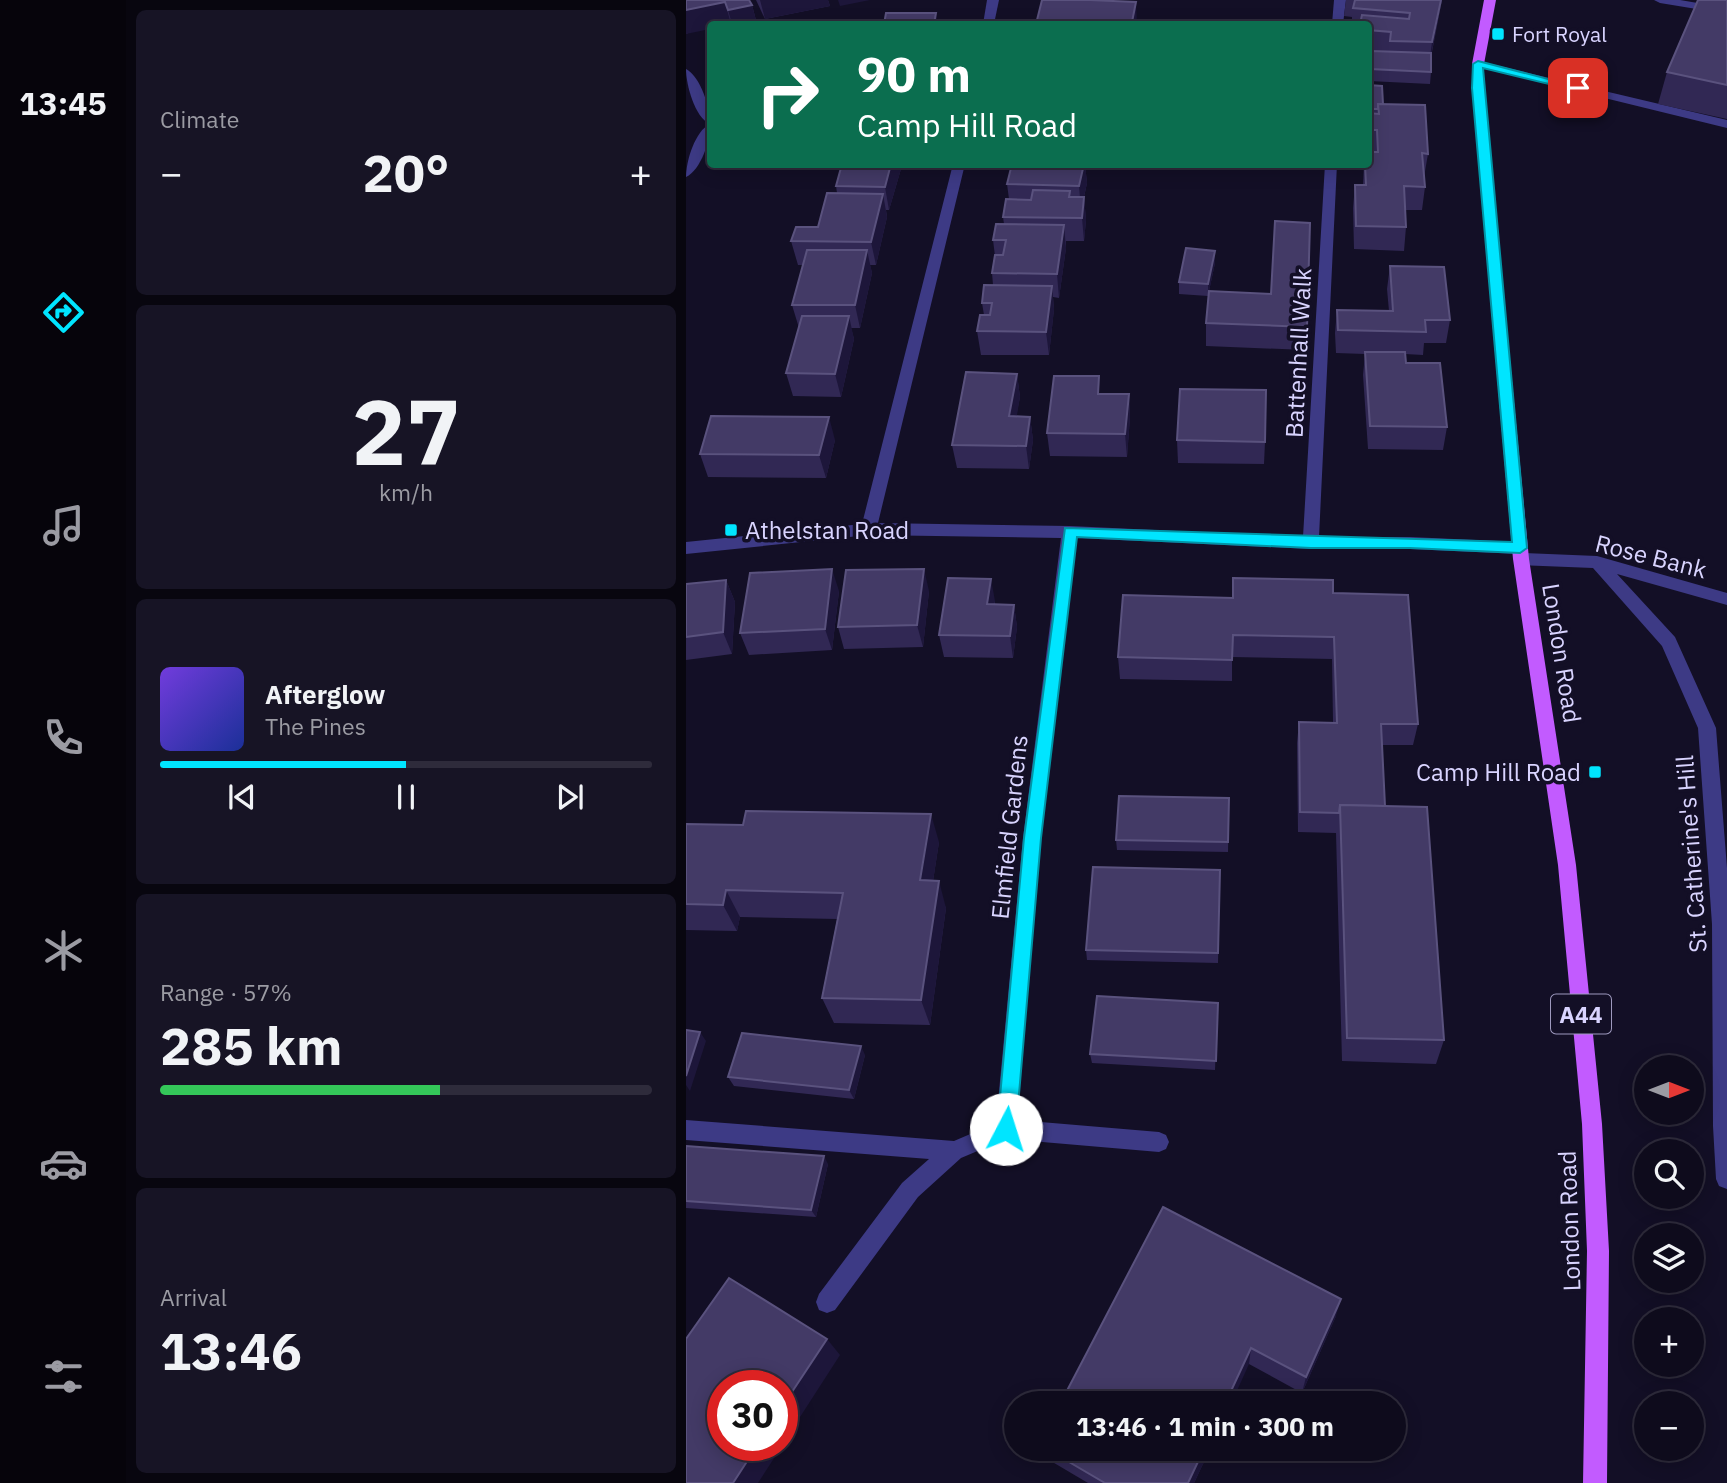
<!DOCTYPE html>
<html lang="en">
<head>
<meta charset="utf-8">
<style>
	body { margin:0; font-family:"IBM Plex Sans",sans-serif; background:#171425; color:#f1f3f6; height:100vh; display:flex; flex-direction:column; font-size:26px; white-space:nowrap }
	* { box-sizing:border-box; margin:0 }
	p { font-size:23px; color:#9b9ba3 }
	.icon { flex:none; width:38px; height:38px; fill:none; stroke:currentColor; stroke-width:2; stroke-linecap:round; stroke-linejoin:round }
	.map { position:relative; flex:1; overflow:hidden }
	.side { display:flex; flex-direction:column; gap:10px; padding:10px; background:#08060f; width:560px }
	.side>* { flex:none }
	.top-card { position:absolute; left:21px; top:21px; width:665px; height:147px; border-radius:7px; box-shadow:0 4px 18px #0003,0 0 0 2px #2e2b3b; background:#0b6e4f; color:#fff; overflow:hidden }
	.needle { width:46px; rotate:90deg }
	.controls { position:absolute; left:948px; top:1055px; display:grid; gap:14px }
	.controls a { display:grid; place-items:center; width:70px; height:70px; border-radius:50%; background:#0e0b1c; box-shadow:0 4px 18px #0003,0 0 0 2px #2e2b3b; font-size:35px }
	.speed { position:absolute; left:21px; top:1370px; display:flex; gap:14px; font-size:35px; font-weight:700; text-align:center }
	.speed>* { display:grid; place-content:center; width:91px; height:91px; border-radius:50%; background:#0e0b1c; box-shadow:0 4px 18px #0003,0 0 0 2px #2e2b3b; line-height:1 }
	.speed .limit { border:10px solid #d22; background:#fff; color:#111 }
	.pin { position:absolute; display:grid; place-items:center; width:60px; height:60px; color:#fff; margin:-30px; border-radius:14px; box-shadow:0 4px 10px #0006 }
	.me { position:absolute; width:77px; margin:-38px; rotate:5deg; stroke-linejoin:round; filter:drop-shadow(0 0 5px #0008) }
	.turn { display:flex; align-items:center; gap:24px; height:147px; padding:0 35px; font-size:32px }
	.turn .icon { width:91px; height:91px; stroke-width:2.5 }
	.turn b { display:block; font-size:49px; line-height:60px }
	.big { font-size:52px; font-weight:700; line-height:1.1 }
	.side .tile { flex:1; display:flex; flex-direction:column; justify-content:center; gap:10px; min-width:0; padding:0 24px; border-radius:10px; background:#171425 }
	.side .dial { align-items:center; gap:0 }
	.dial b { font-size:91px; line-height:1 }
	.song { display:flex; align-items:center; gap:21px }
	.cover { width:84px; height:84px; border-radius:10px; background:linear-gradient(135deg,hsl(260 70% 55%),hsl(230 70% 35%)) }
	.played { height:7px; border-radius:4px; background:linear-gradient(90deg,#00e5ff 50%,#2e2b3b 50%) }
	.keys { display:flex; justify-content:space-around; direction:ltr }
	.heat { display:flex; justify-content:space-between; align-items:center; font-size:38px; direction:ltr }
	.charge { height:10px; border-radius:5px; background:linear-gradient(90deg,#34c759 57%,#2e2b3b 0) }
	.trip { position:absolute; left:318px; top:1391px; width:402px; height:70px; border-radius:35px; background:#0e0b1c; box-shadow:0 4px 18px #0003,0 0 0 2px #2e2b3b; font-weight:700; line-height:70px; text-align:center }
	main { display:flex; flex:1; min-height:0 }
	.tabs { display:flex; flex-direction:column; width:126px; justify-content:space-around; align-items:center; background:#06040b; color:#9b9ba3 }
	.tabs .icon { width:49px; height:49px }
	.tabs .on { color:#00e5ff }
	.tabs b { font-size:32px; color:#f1f3f6 }
	.map>svg:first-child { display:block }
	.lines { fill:none; stroke-linecap:round; stroke-linejoin:round }
	.minor { fill:#3d3a85; fill-rule:evenodd }
	.major { fill:#c25bff; fill-rule:evenodd }
	.wall { fill:#312854 }
	.shaded-wall { fill:#1d163a }
	.building { fill:#433a66; stroke:#5a527e; stroke-width:2 }
	.route { fill:#00e5ff; stroke:#0095a6; stroke-width:2 }
	.poi-dot { fill:#00e5ff; stroke:#130f26; stroke-width:2.5 }
	.labels { text-anchor:middle; dominant-baseline:central; stroke-width:7; stroke-linejoin:round; paint-order:stroke }
	.far-poi-label { font-size:21px; fill:#d9d4ff; stroke:#130f26; text-anchor:start }
	.shield { fill:#130f26; stroke:#9e99be; stroke-width:2 }
	.shield-label { font-size:23px; font-weight:bold; fill:#d9d4ff }
	.street-label { font-size:24px; fill:#d9d4ff; stroke:#130f26 }
	.poi-label { font-size:24px; fill:#d9d4ff; stroke:#130f26; text-anchor:start }
</style>
</head>
<body>
<main>
<nav class="tabs">
<b>13:45</b>
<svg class="icon on" aria-label="directions" viewBox="0 0 24 24"><path d="M12 3l9 9-9 9-9-9zM9 14v-3h6M13 9l2 2-2 2"/></svg>
<svg class="icon" aria-label="music" viewBox="0 0 24 24"><path d="M9 18V5l10-2v13"/><circle cx="6" cy="18" r="3"/><circle cx="16" cy="16" r="3"/></svg>
<svg class="icon" aria-label="phone" viewBox="0 0 24 24"><path d="M5 4h4l2 5-3 2q2 4 5 5l2-3 5 2v4C11 20 4 13 5 4z"/></svg>
<svg class="icon" aria-label="climate" viewBox="0 0 24 24"><path d="M12 3v18M4 7l16 10M4 17L20 7"/></svg>
<svg class="icon" aria-label="car" viewBox="0 0 24 24"><path d="M5 17H2v-5l4-1 3-4h7l3 4 3 1v5h-3M9 17h6M6 11h13"/><circle cx="7" cy="17" r="2"/><circle cx="17" cy="17" r="2"/></svg>
<svg class="icon" aria-label="filters" viewBox="0 0 24 24"><path d="M4 7h16M4 17h16"/><circle cx="9" cy="7" r="2"/><circle cx="15" cy="17" r="2"/></svg>
</nav>
<section class="side">
<div class="tile"><p>Climate</p>
<div class="heat"><a>−</a><b class="big">20°</b><a>+</a></div>
</div>
<div class="tile dial"><b>27</b><p>km/h</p></div>
<div class="tile">
<div class="song"><i class="cover"></i><div><b>Afterglow</b><p>The Pines</p></div></div>
<div class="played"></div>
<div class="keys"><svg class="icon" aria-label="previous" viewBox="0 0 24 24"><path d="M18 5L8 12l10 7zM5 5v14"/></svg><svg class="icon" aria-label="pause" viewBox="0 0 24 24"><path d="M8 5v14M16 5v14"/></svg><svg class="icon" aria-label="next" viewBox="0 0 24 24"><path d="M6 5l10 7-10 7zM19 5v14"/></svg></div>
</div>
<div class="tile"><p>Range · 57%</p><b class="big">285 km</b><div class="charge"></div></div>
<div class="tile"><p>Arrival</p><b class="big">13:46</b></div>
</section>
<div class="map">
<svg width="1041" height="1483" viewBox="0 0 1041 1483">
	<rect width="100%" height="100%" fill="#130f26"/>
	<g class="lines">
		<!-- minor -->
		<g class="minor">
			<polygon points="301,0 313,0 308,24 297,24"/>
			<polygon points="648,0 660,0 657,24 646,24"/>
			<polygon points="968,0 994,0 1041,8 1041,14 974,3"/>
			<polygon points="792,61 1041,120 1041,128 788,66 786,64"/>
			<path d="M 0,69 C 15,77 24,108 24,124 C 9,118 0,85 0,69 Z"/>
			<path d="M 24,124 C 25,139 15,170 0,177 C 0,161 9,131 24,124 Z"/>
			<polygon points="267,164 279,164 192,523 384,526 617,537 639,164 651,164 633,537 724,537 834,542 842,548 836,553 911,556 1041,593 1041,605 931,574 989,637 1030,728 1041,868 1041,1189 1033,1186 1030,1179 1027,1126 1026,924 1012,728 976,646 907,568 835,565 827,559 833,554 724,549 625,549 391,538 355,838 331,1120 473,1132 480,1135 483,1142 480,1149 473,1152 320,1139 275,1158 232,1197 149,1310 141,1313 133,1310 130,1302 133,1294 216,1183 243,1159 0,1140 0,1120 268,1141 310,1123 337,838 375,538 183,535 0,554 0,542 176,524"/>
		</g>
		<!-- major -->
		<polygon class="major" points="798,0 810,0 798,64 798,88 843,559 890,865 916,1124 923,1251 921,1483 897,1483 901,1251 896,1124 872,865 827,559 786,88 786,64"/>
	</g>
	<!-- wall -->
	<g class="wall">
		<polygon points="0,0 66,5 71,24 24,24 0,34"/>
		<polygon points="70,0 142,0 144,6 79,19"/>
		<polygon points="405,0 451,24 350,24"/>
		<polygon points="660,0 756,0 745,57 745,72 744,84 683,81 684,53 682,53 682,24 662,24 666,24 666,17 658,16"/>
		<polygon points="1041,0 1041,119 972,104 981,72"/>
		<polygon points="682,85 697,104 742,154 738,177 739,187 736,210 719,210 720,227 718,251 668,249 667,208 669,185 677,185 678,164 682,164"/>
		<polygon points="326,164 399,164 401,183 398,197 400,220 398,241 380,241 380,248 373,298 367,297 368,309 363,355 295,355 291,331 298,315 296,303 307,285 306,273 309,256 307,240 318,224 317,217 323,199 321,184"/>
		<polygon points="215,169 203,210 200,210 201,217 190,265 184,265 186,273 174,328 165,328 168,339 155,397 107,396 100,373 113,328 106,305 117,265 112,265 105,241 132,227 151,193 150,186"/>
		<polygon points="529,251 529,263 523,291 621,327 620,350 520,346 520,323 522,296 493,294 493,282"/>
		<polygon points="704,266 764,320 760,343 738,343 737,355 719,354 720,363 761,427 757,450 682,449 677,375 679,354 650,353 649,333 651,310 703,311 701,289"/>
		<polygon points="331,374 334,397 330,417 344,417 347,440 343,469 271,468 266,445"/>
		<polygon points="414,394 443,394 444,417 441,457 364,456 361,433"/>
		<polygon points="149,440 140,478 22,477 14,454"/>
		<polygon points="491,440 579,442 578,464 492,463"/>
		<polygon points="40,580 49,602 46,654 0,660 0,584"/>
		<polygon points="153,591 146,650 63,655 54,633"/>
		<polygon points="243,591 237,647 158,649 152,627"/>
		<polygon points="647,593 732,724 727,745 696,745 699,806 758,1040 750,1064 656,1061 650,833 612,832 611,743 613,722 647,722 646,659 546,657 546,681 434,679 432,657 547,598"/>
		<polygon points="309,601 309,605 328,605 331,627 327,658 258,657 253,635"/>
		<polygon points="543,798 542,852 431,850 430,840"/>
		<polygon points="0,824 253,842 247,881 260,908 244,1025 148,1023 136,998 151,919 54,917 51,931 0,930"/>
		<polygon points="534,870 532,963 401,960 400,950"/>
		<polygon points="532,1003 529,1070 406,1063 404,1054"/>
		<polygon points="179,1055 168,1099 48,1086 42,1077"/>
		<polygon points="0,1146 142,1164 130,1217 0,1208"/>
		<polygon points="650,1316 616,1393 563,1364 374,1404"/>
		<polygon points="354,1449 524,1449 508,1483 402,1483 358,1457"/>
	</g>
	<!-- shaded-wall -->
	<g class="shaded-wall">
		<polygon points="74,0 142,0 144,6 79,19"/>
		<polygon points="152,0 184,0 154,6"/>
		<polygon points="755,0 756,0 743,65 746,42"/>
		<polygon points="39,2 45,24 24,24 24,29 0,34 0,10"/>
		<polygon points="450,2 451,24 447,24 446,22"/>
		<polygon points="66,5 71,24 46,24 42,10"/>
		<polygon points="250,13 252,24 248,24"/>
		<polygon points="205,164 214,164 215,169 203,210 199,187"/>
		<polygon points="398,164 399,164 401,183 395,210 393,186"/>
		<polygon points="197,194 201,217 190,265 185,242"/>
		<polygon points="398,197 400,220 398,241 396,218"/>
		<polygon points="378,225 380,248 373,298 371,274"/>
		<polygon points="181,250 186,273 174,328 169,305"/>
		<polygon points="529,251 529,263 522,296 522,284"/>
		<polygon points="366,286 368,309 363,355 360,332"/>
		<polygon points="163,316 168,339 155,397 149,374"/>
		<polygon points="331,374 334,397 327,439 323,416"/>
		<polygon points="443,394 444,417 441,457 439,434"/>
		<polygon points="143,417 149,440 140,478 133,455"/>
		<polygon points="344,417 347,440 343,469 340,446"/>
		<polygon points="146,569 153,591 146,650 139,629"/>
		<polygon points="238,569 243,591 237,647 231,625"/>
		<polygon points="305,579 309,601 305,626 301,604"/>
		<polygon points="40,580 49,602 46,654 37,632"/>
		<polygon points="328,605 331,627 327,658 324,636"/>
		<polygon points="245,814 253,842 243,907 234,880"/>
		<polygon points="253,881 260,908 244,1025 235,1000"/>
		<polygon points="40,890 54,917 51,931 37,905"/>
		<polygon points="14,1032 20,1041 4,1091 0,1085 0,1076"/>
		<polygon points="175,1046 179,1055 168,1099 163,1090"/>
		<polygon points="138,1156 142,1164 130,1217 125,1210"/>
		<polygon points="655,1299 650,1316 616,1393 620,1377"/>
		<polygon points="141,1339 154,1355 96,1445 96,1407"/>
		<polygon points="565,1348 563,1364 545,1404 539,1404"/>
		<polygon points="71,1446 96,1446 72,1483 47,1483"/>
		<polygon points="518,1449 524,1449 508,1483 502,1483"/>
	</g>
	<!-- building -->
	<g class="building">
		<polygon points="0,0 63,0 66,5 42,10 39,2 0,10"/>
		<polygon points="356,0 404,0 450,2 446,22 423,22 423,24 350,24"/>
		<polygon points="669,0 755,0 746,42 704,41 705,32 682,30 682,24 674,24 676,15 723,19 724,13 667,8"/>
		<polygon points="1012,0 1041,0 1041,85 981,72"/>
		<polygon points="200,13 250,13 248,24 198,24"/>
		<polygon points="685,51 745,53 745,72 684,69"/>
		<polygon points="682,85 696,86 697,104 692,104 692,109 682,109"/>
		<polygon points="692,104 739,105 742,154 736,153 739,187 718,186 720,227 670,226 669,185 680,185 679,164 682,164 682,152 692,152 691,130 682,130 682,113 693,114"/>
		<polygon points="156,164 205,164 199,187 150,186"/>
		<polygon points="326,164 398,164 393,186 321,184"/>
		<polygon points="347,190 384,191 383,197 398,197 396,218 317,217 320,199 345,200"/>
		<polygon points="141,193 197,194 185,242 105,241 110,227 132,227"/>
		<polygon points="589,221 624,223 621,327 520,323 523,291 585,294"/>
		<polygon points="310,224 378,225 371,274 306,273 309,255 317,255 320,240 307,240"/>
		<polygon points="500,248 529,251 522,284 493,282"/>
		<polygon points="121,250 181,250 169,305 106,305"/>
		<polygon points="704,266 758,267 764,320 739,320 740,332 652,330 651,310 707,311"/>
		<polygon points="298,285 366,286 360,332 291,331 294,315 304,315 306,303 296,303"/>
		<polygon points="116,316 163,316 149,374 100,373"/>
		<polygon points="679,352 719,352 720,363 754,363 761,427 684,426"/>
		<polygon points="280,372 331,374 323,416 344,417 340,446 266,445"/>
		<polygon points="368,376 413,376 412,394 443,394 439,434 361,433"/>
		<polygon points="494,389 580,390 579,442 491,440"/>
		<polygon points="25,416 143,417 133,455 14,454"/>
		<polygon points="146,569 139,629 54,633 64,573"/>
		<polygon points="238,569 231,625 152,627 160,570"/>
		<polygon points="262,578 305,579 301,604 328,605 324,636 253,635"/>
		<polygon points="547,578 647,580 647,593 722,595 732,724 695,724 699,806 654,805 653,813 614,812 613,722 651,723 648,637 547,635 546,660 432,657 437,595 547,598"/>
		<polygon points="40,580 37,632 0,637 0,584"/>
		<polygon points="433,796 543,798 542,842 430,840"/>
		<polygon points="654,805 741,807 758,1040 661,1038"/>
		<polygon points="60,811 245,814 234,880 253,881 235,1000 136,998 157,893 40,890 37,905 0,904 0,824 57,825"/>
		<polygon points="407,867 534,870 532,953 400,950"/>
		<polygon points="411,996 532,1003 530,1061 404,1054"/>
		<polygon points="0,1030 14,1032 0,1076"/>
		<polygon points="56,1033 175,1046 163,1090 42,1077"/>
		<polygon points="0,1146 138,1156 125,1210 0,1201"/>
		<polygon points="477,1207 655,1299 620,1377 565,1348 539,1404 374,1404"/>
		<polygon points="43,1278 141,1339 96,1407 96,1386 37,1386 37,1446 71,1446 47,1483 0,1483 0,1339"/>
		<polygon points="361,1449 518,1449 502,1483 419,1483"/>
	</g>
	<!-- route -->
	<polygon class="route" points="792,61 897,88 892,91 797,68 841,548 834,553 724,548 625,548 391,537 355,838 330,1129 327,1135 320,1138 314,1135 311,1129 338,838 379,528 826,542 786,88 787,64"/>
	<!-- markers -->
	<g class="poi-dot">
		<rect x="805" y="27" width="14" height="14" rx="3.5"/>
		<rect x="38" y="523" width="14" height="14" rx="3.5"/>
		<rect x="902" y="765" width="14" height="14" rx="3.5"/>
	</g>
	<g class="labels">
		<!-- far-poi labels -->
		<g class="far-poi-label">
			<text x="826" y="34">Fort Royal</text>
		</g>
		<!-- shield labels -->
		<rect class="shield" x="865" y="994.5" width="60" height="39" rx="5"/>
		<g class="shield-label">
			<text x="895" y="1014">A44</text>
		</g>
		<!-- street labels -->
		<g class="street-label">
			<text transform="translate(612 353) rotate(-87)">Battenhall Walk</text>
			<text transform="translate(965 556) rotate(14)">Rose Bank</text>
			<text transform="translate(876 653) rotate(81)">London Road</text>
			<text transform="translate(323 827) rotate(-84)">Elmfield Gardens</text>
			<text transform="translate(1005 854) rotate(-94)">St. Catherine's Hill</text>
			<text transform="translate(883 1221) rotate(-92)">London Road</text>
		</g>
		<!-- poi labels -->
		<g class="poi-label">
			<text x="59" y="530">Athelstan Road</text>
			<text x="895" y="772" text-anchor="end">Camp Hill Road</text>
		</g>
	</g>
</svg>
<div class="controls">
<a><svg class="needle" viewBox="-14 -14 28 28"><path d="M0-13l5 13h-10z" fill="#e53935"/><path d="M0 13l5-13h-10z" fill="#9b9ba3"/></svg></a>
<a><svg class="icon" aria-label="search" viewBox="0 0 24 24"><circle cx="10" cy="10" r="6"/><path d="M15 15l6 6"/></svg></a>
<a><svg class="icon" aria-label="layers" viewBox="0 0 24 24"><path d="M12 4l9 5-9 5-9-5zM3 14l9 5 9-5"/></svg></a>
<a>+</a>
<a>−</a>
</div>
<div class="speed"><div class="limit">30</div></div>
<div class="pin" style="left:892px;top:88px;background:#d93025"><svg class="icon" aria-label="arrive" viewBox="0 0 24 24"><path d="M6 21V4h12l-3 4 3 4H6"/></svg></div>
<svg class="me" style="left:320px;top:1129px" viewBox="-20 -20 40 40"><circle r="19" fill="#fff"/><path d="M0-13L10 11 0 6-10 11z" fill="#00e5ff"/></svg>
<div class="trip">13:46 · 1 min · 300 m</div>
<div class="top-card">
<div class="turn"><svg class="icon" aria-label="right" viewBox="0 0 24 24"><path d="M7 20v-9h11M14 6l5 5-5 5"/></svg><div><b>90 m</b>Camp Hill Road</div></div>
</div>
</div>
</main>
</body>
</html>
